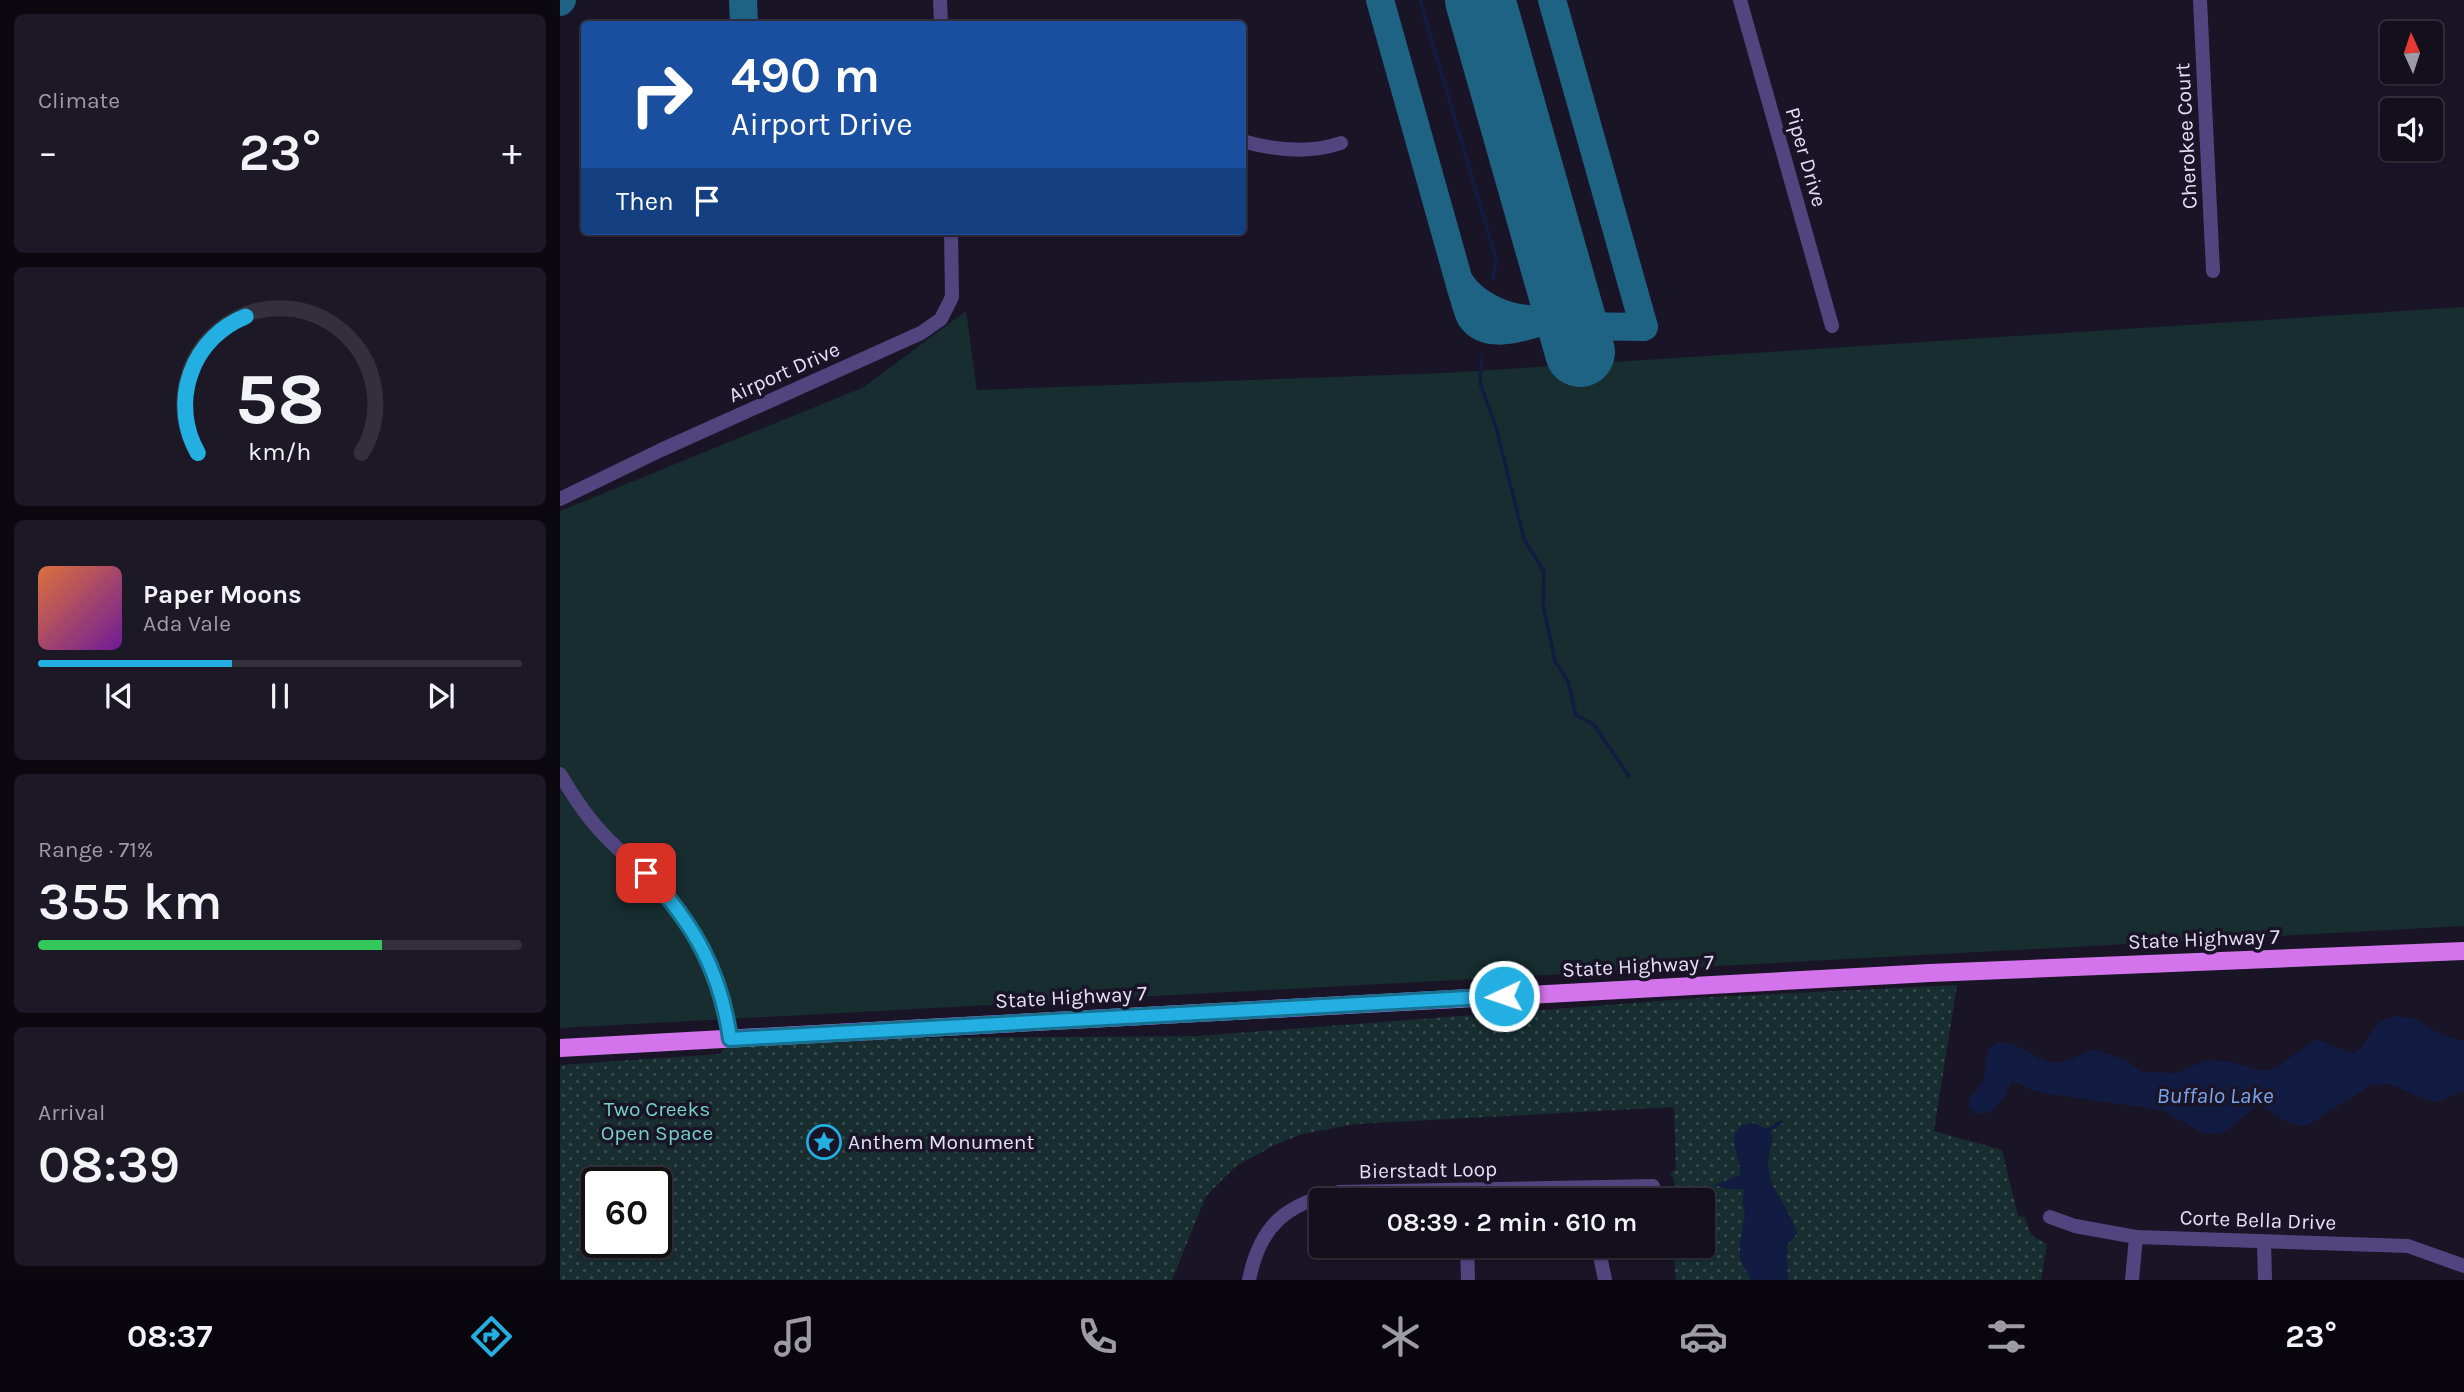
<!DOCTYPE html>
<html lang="en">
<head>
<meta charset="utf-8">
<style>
	body { margin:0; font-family:Karla,sans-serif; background:#1d1826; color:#f1f3f6; height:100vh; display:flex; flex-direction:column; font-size:26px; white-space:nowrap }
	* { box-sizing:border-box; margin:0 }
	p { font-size:23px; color:#9d9ca4 }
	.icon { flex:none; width:38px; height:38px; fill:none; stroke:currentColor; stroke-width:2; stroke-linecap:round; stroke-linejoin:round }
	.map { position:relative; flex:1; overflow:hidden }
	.side { display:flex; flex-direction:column; gap:14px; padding:14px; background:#0b0810; width:560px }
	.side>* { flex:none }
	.top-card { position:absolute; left:21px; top:21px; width:665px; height:214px; border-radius:7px; box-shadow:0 2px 5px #0004,0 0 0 2px #332f3b; background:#1a4fa0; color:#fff; overflow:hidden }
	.needle { width:46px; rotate:357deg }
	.controls { position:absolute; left:1820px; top:21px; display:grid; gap:14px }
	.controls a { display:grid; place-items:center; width:63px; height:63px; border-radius:7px; background:#140f1d; box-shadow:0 2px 5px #0004,0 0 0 2px #332f3b; font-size:35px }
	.speed { position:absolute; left:21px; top:1167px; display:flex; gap:14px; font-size:35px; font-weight:700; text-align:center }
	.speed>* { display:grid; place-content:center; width:91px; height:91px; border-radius:50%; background:#140f1d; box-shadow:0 2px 5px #0004,0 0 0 2px #332f3b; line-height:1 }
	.speed .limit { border:4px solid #111; border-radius:10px; background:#fff; color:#111 }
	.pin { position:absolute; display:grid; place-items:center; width:60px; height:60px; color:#fff; margin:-30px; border-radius:14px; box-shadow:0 4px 10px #0006 }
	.me { position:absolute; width:77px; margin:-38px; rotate:267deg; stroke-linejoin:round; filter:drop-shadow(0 0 5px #0008) }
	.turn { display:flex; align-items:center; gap:24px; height:147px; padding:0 35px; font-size:32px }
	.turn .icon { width:91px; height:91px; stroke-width:2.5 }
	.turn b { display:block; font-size:49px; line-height:60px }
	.then { display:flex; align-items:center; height:66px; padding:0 35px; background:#0003; gap:14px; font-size:26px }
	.big { font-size:52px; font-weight:600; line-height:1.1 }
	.side .widget { flex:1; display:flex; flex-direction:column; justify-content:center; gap:10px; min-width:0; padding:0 24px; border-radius:10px; background:#1d1826 }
	.side .dial { align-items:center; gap:0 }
	.dial svg { height:182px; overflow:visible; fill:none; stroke:#332f3b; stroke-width:7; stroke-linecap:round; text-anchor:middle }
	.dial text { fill:#f1f3f6; stroke:none }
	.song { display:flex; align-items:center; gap:21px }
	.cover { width:84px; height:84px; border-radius:10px; background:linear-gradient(135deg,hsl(20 70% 55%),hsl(280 70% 35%)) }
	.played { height:7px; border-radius:4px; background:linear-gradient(90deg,#23afe1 40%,#332f3b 40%) }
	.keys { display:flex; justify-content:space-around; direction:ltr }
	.heat { display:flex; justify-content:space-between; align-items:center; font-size:38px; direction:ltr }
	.charge { height:10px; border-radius:5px; background:linear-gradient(90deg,#34c759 71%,#332f3b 0) }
	.trip { position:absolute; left:749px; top:1188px; width:406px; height:70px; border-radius:7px; background:#140f1d; box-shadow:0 2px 5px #0004,0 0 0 2px #332f3b; font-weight:600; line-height:70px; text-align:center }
	.menu { display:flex; height:112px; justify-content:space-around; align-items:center; background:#08060c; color:#9d9ca4 }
	.menu .icon { width:49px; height:49px }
	.menu .current { color:#23afe1 }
	.menu b { font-size:32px; color:#f1f3f6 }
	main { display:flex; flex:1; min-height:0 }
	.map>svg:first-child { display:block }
	.grass { fill:#172d30 }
	.park { fill:url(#park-dots); fill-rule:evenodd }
	.water { fill:#121c42 }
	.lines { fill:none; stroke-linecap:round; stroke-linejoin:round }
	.stream { stroke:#121c42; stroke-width:3.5 }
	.taxiway { stroke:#1e6284; stroke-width:28 }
	.runway { stroke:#1e6284; stroke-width:70 }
	.minor { stroke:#514580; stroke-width:14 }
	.major { stroke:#d374ec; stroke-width:18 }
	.route-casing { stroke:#177292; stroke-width:18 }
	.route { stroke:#23afe1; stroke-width:12 }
	.labels { text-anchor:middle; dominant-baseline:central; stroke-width:7; stroke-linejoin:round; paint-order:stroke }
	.street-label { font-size:21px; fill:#e6defb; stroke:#1a1427 }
	.park-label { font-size:21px; fill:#73d2ca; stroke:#1a1427 }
	.poi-label { font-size:21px; fill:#e6defb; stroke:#1a1427; text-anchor:start }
	.water-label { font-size:23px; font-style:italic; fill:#7aa4ed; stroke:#1a1427 }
</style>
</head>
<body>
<main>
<section class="side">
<div class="widget"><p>Climate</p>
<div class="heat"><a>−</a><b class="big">23°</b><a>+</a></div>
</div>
<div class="widget dial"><svg viewBox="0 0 100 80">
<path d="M14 69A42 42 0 1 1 86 69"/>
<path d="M14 69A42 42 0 0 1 35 9" stroke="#23afe1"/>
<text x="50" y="56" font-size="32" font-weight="700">58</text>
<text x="50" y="72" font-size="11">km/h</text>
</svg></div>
<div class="widget">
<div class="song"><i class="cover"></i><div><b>Paper Moons</b><p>Ada Vale</p></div></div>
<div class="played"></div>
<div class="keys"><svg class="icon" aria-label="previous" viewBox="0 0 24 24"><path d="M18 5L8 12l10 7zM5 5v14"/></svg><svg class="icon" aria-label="pause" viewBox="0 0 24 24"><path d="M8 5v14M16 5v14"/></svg><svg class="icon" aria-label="next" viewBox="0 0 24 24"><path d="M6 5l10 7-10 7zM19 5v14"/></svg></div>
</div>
<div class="widget"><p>Range · 71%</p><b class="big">355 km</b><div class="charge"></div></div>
<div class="widget"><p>Arrival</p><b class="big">08:39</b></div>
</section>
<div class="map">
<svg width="1904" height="1280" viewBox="0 0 1904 1280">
	<defs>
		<pattern id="park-dots" width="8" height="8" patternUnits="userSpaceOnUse" patternTransform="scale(1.75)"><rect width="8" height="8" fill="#172d30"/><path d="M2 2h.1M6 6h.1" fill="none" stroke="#394b4f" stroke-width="1.8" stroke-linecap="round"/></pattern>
	</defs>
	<rect width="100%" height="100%" fill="#1a1427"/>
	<!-- grass -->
	<polygon class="grass" points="1904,307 1904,926 0,1028 0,511 304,387 406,311 417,390 884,373"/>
	<!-- park -->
	<path class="park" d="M 1397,985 L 1374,1131 L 1442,1150 L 1458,1216 L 1465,1217 L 1471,1235 L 1487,1244 L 1481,1280 L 1116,1280 L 1113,1246 L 1143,1246 L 1143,1200 L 1112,1200 C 1116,1189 1117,1183 1110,1173 L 1116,1169 L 1114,1107 L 795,1124 L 742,1134 L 715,1145 L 676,1166 L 646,1196 L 612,1280 L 0,1280 L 0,1065 L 160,1054 L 170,1039 L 637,1036 L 1152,997 ZM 37,1183 L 96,1183 L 96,1242 L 37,1242 Z"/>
	<!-- water -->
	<g class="water">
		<path d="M 1837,1016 L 1856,1019 L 1877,1032 L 1904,1042 L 1904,1090 L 1878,1102 L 1862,1098 L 1831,1084 L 1811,1085 L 1746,1126 C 1727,1126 1715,1113 1699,1104 L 1665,1132 L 1653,1134 L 1643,1133 L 1602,1110 L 1489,1094 L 1468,1089 L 1458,1082 L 1451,1082 L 1444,1098 L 1430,1113 L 1414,1113 L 1408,1105 C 1412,1089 1419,1092 1424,1078 C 1427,1069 1424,1059 1428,1051 C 1443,1026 1475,1062 1493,1063 C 1505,1064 1523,1053 1534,1049 L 1565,1060 L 1583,1072 L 1616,1073 L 1647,1060 L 1671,1062 L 1701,1071 L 1717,1067 L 1757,1039 L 1793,1054 L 1802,1047 L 1819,1021 Z"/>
		<path d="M 1194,1123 L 1209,1130 L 1213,1137 C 1198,1188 1224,1191 1237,1234 L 1227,1245 L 1228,1280 L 1191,1280 L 1180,1259 L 1180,1243 L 1185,1215 L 1183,1205 L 1184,1189 L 1169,1189 L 1154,1185 L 1181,1175 C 1180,1157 1161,1125 1194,1123 Z"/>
	</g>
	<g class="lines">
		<!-- stream -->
		<g class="stream">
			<polyline points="860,0 936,259 933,279"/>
			<polyline points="922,355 920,383 936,427 964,539 984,572 983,605 995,661 1008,681 1016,715 1034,725 1069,776"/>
			<polyline points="1209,1130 1221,1122"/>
		</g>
		<!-- taxiway -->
		<g class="taxiway">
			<polyline points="183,0 184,24"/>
			<path d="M 820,0 L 902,292 C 905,300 907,311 911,318 C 930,346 984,320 1009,312"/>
			<polyline points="992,0 1084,327 1013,326"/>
			<polyline points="0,2 2,0"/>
			<path d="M 900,282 C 915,306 949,320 977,319"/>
		</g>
		<!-- runway -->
		<polyline class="runway" points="920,0 1020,352"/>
		<!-- minor -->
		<g class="minor">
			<polyline points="380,0 381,24"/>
			<polyline points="1180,0 1272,326"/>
			<polyline points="1640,0 1653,271"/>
			<path d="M 682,141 C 714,150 749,154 781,143"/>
			<polyline points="0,499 101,450 361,333 381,319 392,297 391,231"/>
			<path d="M 0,774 C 15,799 30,822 51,842 C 68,859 87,873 102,890 C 141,931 162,984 170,1039"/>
			<polyline points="1490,1217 1515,1226 1576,1237 1848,1246 1904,1266"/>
			<polyline points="1704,1242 1705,1280"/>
			<polyline points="907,1246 908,1280"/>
			<polyline points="1038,1246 1045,1280"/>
			<path d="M 689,1280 C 700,1225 726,1204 779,1192 L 1093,1186"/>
			<polyline points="1572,1280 1576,1237"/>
		</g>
		<!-- major -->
		<polyline class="major" points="0,1048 1370,973 1904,951"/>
	</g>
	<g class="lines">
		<!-- route casing -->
		<g class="route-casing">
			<path id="route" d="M 86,873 C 133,922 161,972 170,1039 L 944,996"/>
		</g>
		<!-- route -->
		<use href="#route" class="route"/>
	</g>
	<!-- icons -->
	<defs>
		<g id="sight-ring" transform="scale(1.75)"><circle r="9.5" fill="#1a1427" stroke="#23afe1" stroke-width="1.5"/><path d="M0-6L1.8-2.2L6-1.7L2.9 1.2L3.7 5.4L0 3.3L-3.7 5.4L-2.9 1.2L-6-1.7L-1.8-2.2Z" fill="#23afe1"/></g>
	</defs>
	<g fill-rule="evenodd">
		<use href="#sight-ring" x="264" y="1142"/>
	</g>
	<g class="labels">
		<!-- street labels -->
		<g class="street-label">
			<text transform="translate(1626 136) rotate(-93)">Cherokee Court</text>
			<text transform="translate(1246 157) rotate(74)">Piper Drive</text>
			<text transform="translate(224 372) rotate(-24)">Airport Drive</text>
			<text transform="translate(1644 939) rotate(-2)">State Highway 7</text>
			<text transform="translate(1078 966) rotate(-3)">State Highway 7</text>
			<text transform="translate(511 997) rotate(-3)">State Highway 7</text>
			<text transform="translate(868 1170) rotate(-1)">Bierstadt Loop</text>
			<text transform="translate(1698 1220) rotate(2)">Corte Bella Drive</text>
		</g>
		<!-- park labels -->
		<g class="park-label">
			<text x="97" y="1109">Two Creeks<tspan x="97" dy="24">Open Space</tspan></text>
		</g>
		<!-- poi labels -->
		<g class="poi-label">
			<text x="288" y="1142">Anthem Monument</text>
		</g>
		<!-- water labels -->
		<g class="water-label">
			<text x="1655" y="1095">Buffalo Lake</text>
		</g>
	</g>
</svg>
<div class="controls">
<a><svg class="needle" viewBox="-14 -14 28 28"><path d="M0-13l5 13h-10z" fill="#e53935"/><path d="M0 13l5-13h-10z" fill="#9d9ca4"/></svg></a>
<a><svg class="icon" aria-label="sound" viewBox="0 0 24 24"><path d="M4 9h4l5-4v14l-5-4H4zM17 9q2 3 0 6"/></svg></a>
</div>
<div class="speed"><div class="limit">60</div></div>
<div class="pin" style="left:86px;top:873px;background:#d93025"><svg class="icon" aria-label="arrive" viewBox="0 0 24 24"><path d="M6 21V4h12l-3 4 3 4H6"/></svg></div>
<svg class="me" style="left:944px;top:996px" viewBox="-20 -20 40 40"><circle r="17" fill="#23afe1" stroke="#fff" stroke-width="3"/><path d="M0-11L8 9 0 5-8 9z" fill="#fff"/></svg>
<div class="trip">08:39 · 2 min · 610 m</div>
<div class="top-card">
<div class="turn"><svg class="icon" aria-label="right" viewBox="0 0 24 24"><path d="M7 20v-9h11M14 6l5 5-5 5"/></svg><div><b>490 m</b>Airport Drive</div></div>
<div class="then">Then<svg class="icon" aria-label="arrive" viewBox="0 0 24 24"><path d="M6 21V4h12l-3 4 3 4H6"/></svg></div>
</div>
</div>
</main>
<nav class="menu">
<b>08:37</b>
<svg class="icon current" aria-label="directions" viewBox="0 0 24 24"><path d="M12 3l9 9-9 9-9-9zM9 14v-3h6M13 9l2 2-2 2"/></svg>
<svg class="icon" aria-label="music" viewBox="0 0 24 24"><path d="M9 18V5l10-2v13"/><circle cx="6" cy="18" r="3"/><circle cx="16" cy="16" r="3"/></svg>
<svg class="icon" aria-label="phone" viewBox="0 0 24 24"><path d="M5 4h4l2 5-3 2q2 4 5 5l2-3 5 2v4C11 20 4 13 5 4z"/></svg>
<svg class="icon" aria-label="climate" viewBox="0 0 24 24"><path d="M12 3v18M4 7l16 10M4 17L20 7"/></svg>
<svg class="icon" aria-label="car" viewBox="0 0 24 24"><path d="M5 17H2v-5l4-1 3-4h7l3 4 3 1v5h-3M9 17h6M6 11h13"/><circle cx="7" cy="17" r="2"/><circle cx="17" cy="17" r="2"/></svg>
<svg class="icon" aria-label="filters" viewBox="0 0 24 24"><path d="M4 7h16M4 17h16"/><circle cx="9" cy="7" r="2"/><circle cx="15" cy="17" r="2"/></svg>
<b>23°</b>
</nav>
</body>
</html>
